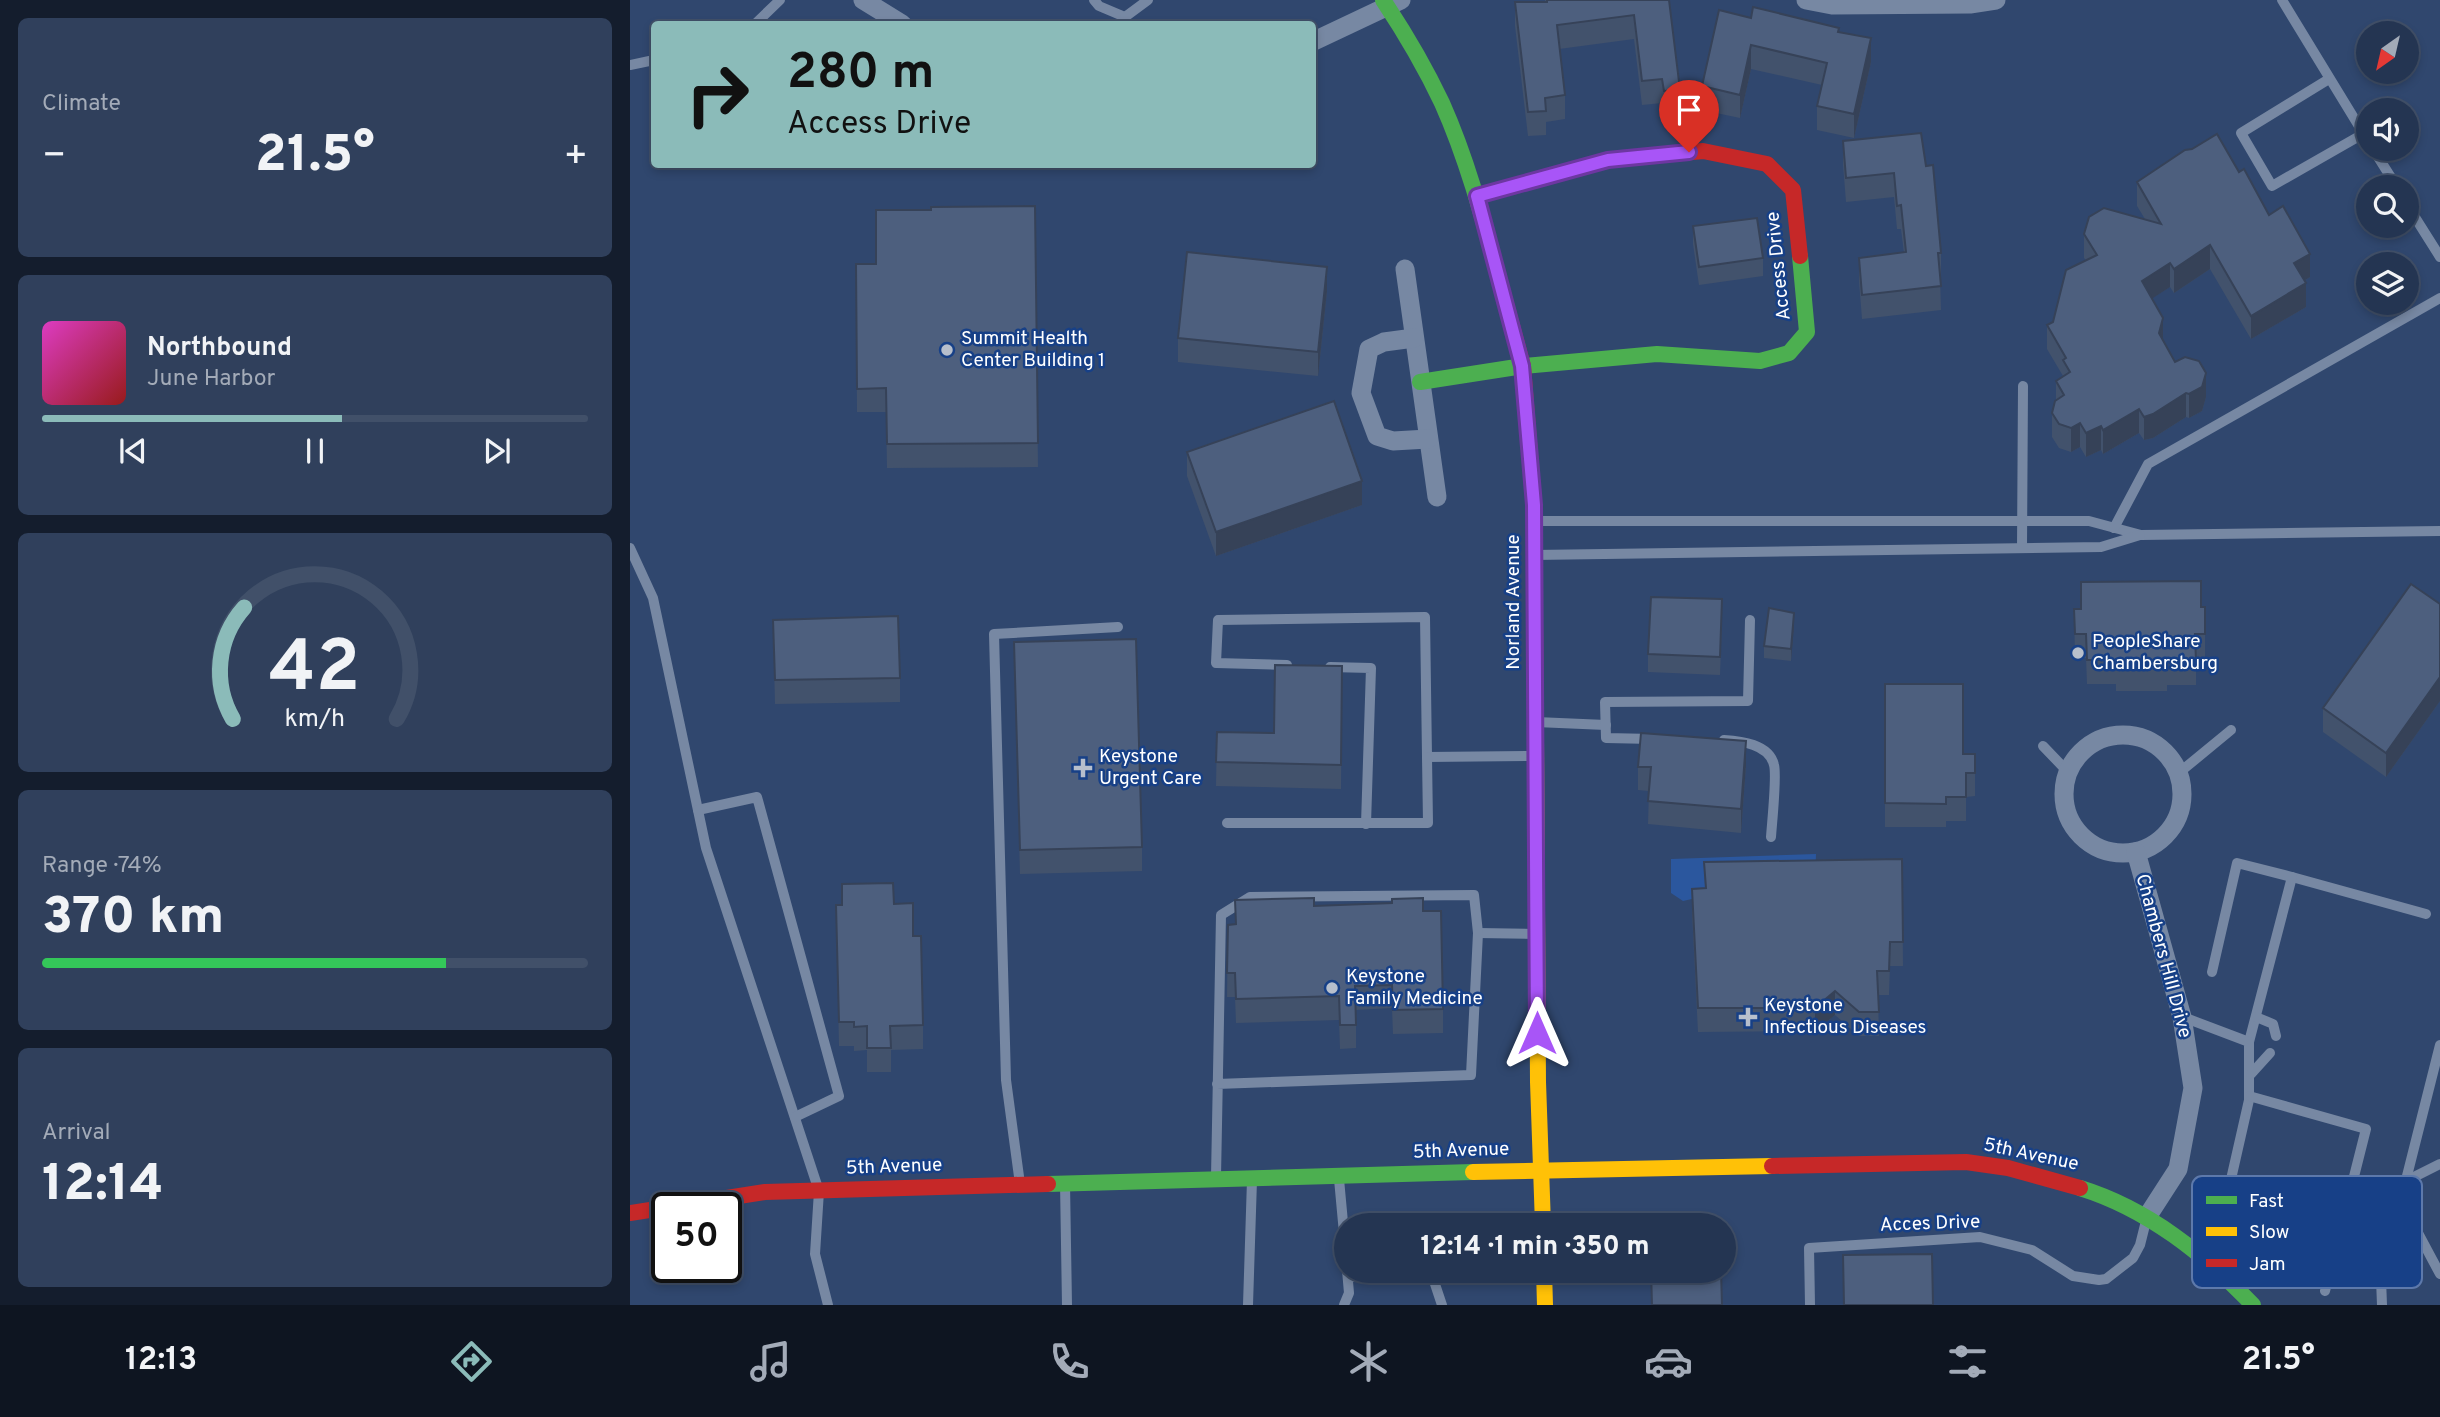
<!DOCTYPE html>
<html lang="en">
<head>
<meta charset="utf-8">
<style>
	body { margin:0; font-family:Overpass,sans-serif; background:#30405c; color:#f1f3f6; height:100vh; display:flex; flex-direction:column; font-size:26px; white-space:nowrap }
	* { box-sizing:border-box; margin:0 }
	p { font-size:23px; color:#a3abb8 }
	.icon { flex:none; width:38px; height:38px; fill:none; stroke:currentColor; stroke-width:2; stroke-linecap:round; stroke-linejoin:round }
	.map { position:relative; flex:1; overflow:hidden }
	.sheet { display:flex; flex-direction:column; gap:18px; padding:18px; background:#141d2d; width:630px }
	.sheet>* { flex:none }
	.hud { position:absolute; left:21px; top:21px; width:665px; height:147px; border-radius:7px; box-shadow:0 4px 10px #0003,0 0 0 2px #415069; background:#8bbbb9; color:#111; overflow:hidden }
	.needle { width:46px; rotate:214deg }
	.controls { position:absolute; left:1726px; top:21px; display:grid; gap:14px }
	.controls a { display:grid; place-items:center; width:63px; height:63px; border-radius:50%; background:#243552; box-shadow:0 4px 10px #0003,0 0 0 2px #415069; font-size:35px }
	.speed { position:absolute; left:21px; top:1192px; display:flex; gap:14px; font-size:35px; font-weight:700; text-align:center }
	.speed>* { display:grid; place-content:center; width:91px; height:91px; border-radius:50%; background:#243552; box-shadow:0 4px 10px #0003,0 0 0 2px #415069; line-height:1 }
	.speed .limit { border:4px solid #111; border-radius:10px; background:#fff; color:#111 }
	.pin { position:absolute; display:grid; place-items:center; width:60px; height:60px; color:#fff; margin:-72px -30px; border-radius:50% 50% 50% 0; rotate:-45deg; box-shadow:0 0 7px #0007 }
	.pin .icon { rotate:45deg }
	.me { position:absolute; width:77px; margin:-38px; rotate:0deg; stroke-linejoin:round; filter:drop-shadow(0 0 5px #0008) }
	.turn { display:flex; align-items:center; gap:24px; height:147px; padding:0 21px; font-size:32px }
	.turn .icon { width:91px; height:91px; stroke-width:2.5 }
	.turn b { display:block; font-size:49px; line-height:60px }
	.big { font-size:52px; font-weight:800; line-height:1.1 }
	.sheet .tile { flex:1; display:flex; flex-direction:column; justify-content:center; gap:10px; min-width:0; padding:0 24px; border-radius:10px; background:#30405c }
	.sheet .dial { align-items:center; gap:0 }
	.dial svg { height:182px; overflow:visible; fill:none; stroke:#415069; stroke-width:7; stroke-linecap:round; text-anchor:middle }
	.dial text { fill:#f1f3f6; stroke:none }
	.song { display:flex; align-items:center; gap:21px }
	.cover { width:84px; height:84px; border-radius:10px; background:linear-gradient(135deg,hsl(310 70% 55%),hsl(0 70% 35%)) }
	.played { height:7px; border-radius:4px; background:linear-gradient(90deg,#8bbbb9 55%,#415069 55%) }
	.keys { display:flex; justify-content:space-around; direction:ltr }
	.heat { display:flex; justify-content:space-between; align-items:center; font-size:38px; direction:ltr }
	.charge { height:10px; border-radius:5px; background:linear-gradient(90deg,#34c759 74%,#415069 0) }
	.trip { position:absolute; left:704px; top:1213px; width:402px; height:70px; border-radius:35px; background:#243552; box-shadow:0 4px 10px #0003,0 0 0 2px #415069; font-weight:800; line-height:70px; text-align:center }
	.tab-bar { display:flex; height:112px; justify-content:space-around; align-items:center; background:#0e1521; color:#a3abb8 }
	.tab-bar .icon { width:49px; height:49px }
	.tab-bar .selected { color:#8bbbb9 }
	.tab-bar b { font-size:32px; color:#f1f3f6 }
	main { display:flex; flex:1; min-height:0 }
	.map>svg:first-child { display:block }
	.green { fill:#2b579e }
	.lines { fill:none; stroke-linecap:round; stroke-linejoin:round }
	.lane { stroke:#7788a3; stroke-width:10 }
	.street { stroke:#7788a3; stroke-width:19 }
	.fast { stroke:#4caf50; stroke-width:16 }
	.slow { stroke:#ffc107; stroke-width:16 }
	.jam { stroke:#c62828; stroke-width:16 }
	.wall { fill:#42526c }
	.shaded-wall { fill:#364258 }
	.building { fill:#4d5f7e; stroke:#364258; stroke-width:2 }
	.route-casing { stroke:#6d37a1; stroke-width:18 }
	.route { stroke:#a855f7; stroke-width:12 }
	.poi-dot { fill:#b7bfcc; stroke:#174087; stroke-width:2.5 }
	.labels { text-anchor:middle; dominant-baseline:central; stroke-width:5; stroke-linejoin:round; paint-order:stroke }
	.street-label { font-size:19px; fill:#fff; stroke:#174087 }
	.poi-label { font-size:19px; fill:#fff; stroke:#174087; text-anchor:start }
	.key { fill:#174087; stroke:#5d79ab; stroke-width:2 }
	.key-label { font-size:19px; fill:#fff }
</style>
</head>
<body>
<main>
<section class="sheet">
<div class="tile"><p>Climate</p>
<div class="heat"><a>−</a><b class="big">21.5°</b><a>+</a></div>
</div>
<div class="tile">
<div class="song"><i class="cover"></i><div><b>Northbound</b><p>June Harbor</p></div></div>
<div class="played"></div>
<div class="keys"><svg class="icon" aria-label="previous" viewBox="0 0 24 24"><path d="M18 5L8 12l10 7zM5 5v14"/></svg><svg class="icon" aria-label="pause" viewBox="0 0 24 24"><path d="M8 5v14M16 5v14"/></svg><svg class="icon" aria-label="next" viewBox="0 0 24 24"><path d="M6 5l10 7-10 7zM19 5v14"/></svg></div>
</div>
<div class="tile dial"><svg viewBox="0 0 100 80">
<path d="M14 69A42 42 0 1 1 86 69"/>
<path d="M14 69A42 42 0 0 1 19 20" stroke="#8bbbb9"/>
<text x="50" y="56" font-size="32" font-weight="700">42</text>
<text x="50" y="72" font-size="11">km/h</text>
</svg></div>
<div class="tile"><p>Range · 74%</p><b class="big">370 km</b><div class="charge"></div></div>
<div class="tile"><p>Arrival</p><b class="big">12:14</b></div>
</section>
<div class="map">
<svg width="1810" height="1305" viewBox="0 0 1810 1305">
	<rect width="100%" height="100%" fill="#30476e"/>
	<!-- green -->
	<polygon class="green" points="1186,854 1185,884 1075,896 1053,901 1041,893 1041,859"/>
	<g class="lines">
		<!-- lane -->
		<g class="lane">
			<polyline points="464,0 469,6 495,17"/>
			<polyline points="1652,0 1738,141"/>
			<polyline points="125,24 150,0"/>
			<polyline points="496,24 495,17 518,0"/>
			<polyline points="0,65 24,60"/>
			<polyline points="1699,79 1611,133 1642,186 1733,134"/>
			<polyline points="1743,149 1767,187"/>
			<polyline points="1776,203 1810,257"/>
			<polyline points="906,521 1459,521 1511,535 1810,531"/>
			<polyline points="1484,528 1518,464 1810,298"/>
			<polyline points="0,548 23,598 76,848 189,1191 185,1254 198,1305"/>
			<polyline points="1392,548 1393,386"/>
			<polyline points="904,555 1471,547 1510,535"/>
			<polyline points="657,665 586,663 588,620 795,617 797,757 905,756"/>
			<polyline points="700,667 741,668 736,824"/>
			<polyline points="906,722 976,725"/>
			<polyline points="1023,739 976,738 975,702 1118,701 1120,620"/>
			<path d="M 1094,740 C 1111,741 1139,744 1144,765 C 1147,776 1142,822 1141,837"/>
			<polyline points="1413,746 1437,771"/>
			<polyline points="1550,772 1601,730"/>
			<polyline points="68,810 127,797 209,1096 165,1117"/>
			<polyline points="597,823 798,823 797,757"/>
			<polyline points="1662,877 1796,914"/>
			<polyline points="848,933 906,934"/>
			<polyline points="1582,972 1607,863 1662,877 1619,1042"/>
			<polyline points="1553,1017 1619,1042 1619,1100 1599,1188 1638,1215 1710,1232 1695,1291"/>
			<polyline points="1626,1017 1643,1024 1646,1036"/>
			<polyline points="1621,1074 1640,1053"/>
			<polyline points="1619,1096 1736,1129 1710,1232"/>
			<polyline points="586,1177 591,915 620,897 844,895 848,933 841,1075 587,1084"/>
			<polyline points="709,1179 716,1255"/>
			<polyline points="1776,1181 1810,1164"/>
			<polyline points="435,1183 437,1305"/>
			<polyline points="390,1184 376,1080 364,634 488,627"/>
			<polyline points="1771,1201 1810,1274"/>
			<polyline points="718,1277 802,1275 812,1305"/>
			<polyline points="618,1305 622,1180"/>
			<polyline points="714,1305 719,1293 717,1270"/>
			<polyline points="1180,1305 1179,1248 1350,1237 1402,1250 1443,1276 1469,1280 1476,1279 1503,1258 1510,1245 1516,1221"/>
			<polyline points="1752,1305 1751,1279 1810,1045"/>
		</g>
		<!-- street -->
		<g class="street">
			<polyline points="233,0 272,24"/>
			<polyline points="1176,0 1202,5 1340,4 1366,0"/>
			<polyline points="682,42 771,0"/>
			<polyline points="775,269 807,497"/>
			<polyline points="784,338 754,342 739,349 731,393 747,436 763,441 798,439"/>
			<circle cx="1493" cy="794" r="59"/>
			<polyline points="1506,852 1552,1017 1563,1088 1548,1169 1517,1217"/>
		</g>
		<!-- fast -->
		<g class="fast">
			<path d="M 753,0 C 775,33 795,67 812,103 C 837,159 853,219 869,278"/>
			<polyline points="790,382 893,366 1027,354 1130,361 1159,353 1177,332 1170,256"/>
			<polyline points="418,1184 843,1172"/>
			<path d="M 1450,1188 C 1518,1209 1574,1254 1623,1305"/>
		</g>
		<!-- slow -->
		<g class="slow">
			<polyline points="906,741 908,1082 913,1225"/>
			<polyline points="843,1172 1142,1166"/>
			<polyline points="914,1270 915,1305"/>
		</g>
		<!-- jam -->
		<g class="jam">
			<polyline points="847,196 978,160 1073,151 1137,164 1163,190 1170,256"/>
			<polyline points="869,278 893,366 904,505 906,741"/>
			<polyline points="1142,1166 1336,1162 1378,1168 1450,1188"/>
			<polyline points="0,1213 135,1192 418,1184"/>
		</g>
	</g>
	<!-- wall -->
	<g class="wall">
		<polygon points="915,0 1039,0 1050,90 1050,114 1034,115 1032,103 1012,105 1004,39 929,49 935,95 935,119 916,122 916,135 898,136 885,26 885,2 915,2"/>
		<polygon points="1121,18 1209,32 1241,62 1224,138 1187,130 1187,106 1192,85 1121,69 1110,118 1072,110 1072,86"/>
		<polygon points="1213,141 1296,166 1311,253 1311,277 1310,277 1311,310 1232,319 1229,281 1229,258 1274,253 1271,229 1267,229 1264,197 1216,202 1213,164"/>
		<polygon points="1609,172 1680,277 1674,281 1676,307 1621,339 1580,269 1544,293 1540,287 1522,298 1533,341 1545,362 1576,397 1572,411 1559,418 1556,417 1523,438 1514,440 1509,433 1473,454 1471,450 1456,457 1450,447 1441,452 1429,448 1422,437 1422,413 1426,401 1426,381 1433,376 1417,349 1417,325 1423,322 1456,260 1454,258 1454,234 1515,219 1507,206 1507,182"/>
		<polygon points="405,206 408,467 257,468 256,412 227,412 226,264 246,264 301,210"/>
		<polygon points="1063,226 1133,258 1133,276 1069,285 1063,244"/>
		<polygon points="697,291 688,376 548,362 548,338"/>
		<polygon points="557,452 732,505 586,556 557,476"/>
		<polygon points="1810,604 1810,701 1756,777 1693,732 1693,708"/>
		<polygon points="1575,607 1575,658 1566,658 1566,685 1537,685 1537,691 1486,691 1486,684 1457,684 1456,658 1445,658 1444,609"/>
		<polygon points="1092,618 1090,675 1018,672 1018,654"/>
		<polygon points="143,620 270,678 270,702 145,704"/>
		<polygon points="1164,625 1161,661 1134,658 1134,646"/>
		<polygon points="384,642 512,847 512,871 390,874"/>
		<polygon points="712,666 711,789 586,786 587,732 644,733"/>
		<polygon points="1255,684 1333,754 1345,754 1345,796 1336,797 1336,821 1316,821 1316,827 1255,827"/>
		<polygon points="1116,765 1111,833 1018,824 1019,791 1008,790 1008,767"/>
		<polygon points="1272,859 1273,966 1260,966 1259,995 1248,995 1249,1036 1229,1036 1205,1015 1185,1031 1068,1032 1062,913 1062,889 1075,888 1074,862"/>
		<polygon points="605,900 684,906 793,911 813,1009 813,1033 763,1034 762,1008 726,1010 726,1048 710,1049 709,1020 606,1023 605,997 597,997 598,925 605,924"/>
		<polygon points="264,904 283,936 293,1025 293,1049 261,1050 261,1072 237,1072 237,1050 224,1051 224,1046 209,1046 206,905"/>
	</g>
	<!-- shaded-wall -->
	<g class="shaded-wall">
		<polygon points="1241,38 1241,62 1224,138 1224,114"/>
		<polygon points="1121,45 1121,69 1110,118 1110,95"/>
		<polygon points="1580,245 1580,269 1544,293 1544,269"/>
		<polygon points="1680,254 1680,277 1664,287 1664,263"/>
		<polygon points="1540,263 1540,287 1512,305 1512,281"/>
		<polygon points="697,267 697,291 688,376 688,352"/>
		<polygon points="1676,283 1676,307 1621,339 1621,316"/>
		<polygon points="1533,318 1533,342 1529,333"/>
		<polygon points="1576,373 1576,397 1572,411 1559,418 1559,394"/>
		<polygon points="1556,393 1556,417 1523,438 1514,440 1514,417"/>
		<polygon points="1509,409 1509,433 1473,454 1473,430"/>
		<polygon points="1450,423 1450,447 1441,452 1441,428"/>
		<polygon points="1471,426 1471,450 1456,457 1456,433"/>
		<polygon points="732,481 732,505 586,556 586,532"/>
		<polygon points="1164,613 1164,625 1161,661 1161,649"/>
		<polygon points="1810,677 1810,701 1756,777 1756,753"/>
		<polygon points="1116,741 1116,765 1111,833 1111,809"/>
		<polygon points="1205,991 1205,1015 1185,1031 1185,1008"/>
	</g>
	<!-- building -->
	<g class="building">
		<polygon points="917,0 1039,0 1050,90 1034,91 1032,79 1012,81 1004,15 927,25 935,95 915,98 916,111 898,112 885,2 917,2"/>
		<polygon points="1123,7 1209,28 1208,32 1241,38 1224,114 1187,106 1197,63 1121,45 1110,95 1072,86 1089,10 1121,18"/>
		<polygon points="1291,133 1296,166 1303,165 1311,253 1308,253 1311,286 1232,295 1229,258 1276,252 1271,205 1267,206 1264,173 1216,178 1213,141"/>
		<polygon points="1587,134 1609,172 1614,169 1639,215 1653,206 1680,254 1664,263 1676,283 1621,316 1580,245 1544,269 1540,263 1512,281 1533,318 1529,333 1545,362 1555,357 1569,361 1576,373 1572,387 1559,394 1556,393 1523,414 1514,417 1509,409 1473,430 1471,426 1456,433 1450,423 1441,428 1429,424 1422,413 1425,401 1434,395 1426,381 1440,372 1433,360 1436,358 1417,325 1423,322 1436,270 1467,255 1454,234 1459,217 1474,208 1531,224 1507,182 1555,150 1562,149"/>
		<polygon points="405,206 408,443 257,444 256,388 227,389 226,264 246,264 246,210 301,210 301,207"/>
		<polygon points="1127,218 1133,258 1069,267 1063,226"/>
		<polygon points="557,252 697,267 688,352 548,338"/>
		<polygon points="704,401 732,481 586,532 557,452"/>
		<polygon points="1571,581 1571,607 1575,607 1575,634 1565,634 1566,661 1537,661 1537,667 1486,667 1486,660 1457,660 1456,634 1445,634 1444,609 1451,609 1451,582"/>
		<polygon points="1781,584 1810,604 1810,677 1756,753 1693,708"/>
		<polygon points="1021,597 1092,599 1090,657 1018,654"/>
		<polygon points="1139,608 1164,613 1161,649 1134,646"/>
		<polygon points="268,616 270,678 145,680 143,620"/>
		<polygon points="506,639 512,847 390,850 384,642"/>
		<polygon points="645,665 712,666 711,765 586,762 587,732 644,733"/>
		<polygon points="1255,684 1333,684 1333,754 1345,754 1345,773 1336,773 1336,797 1316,797 1316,804 1255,803"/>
		<polygon points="1011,733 1116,741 1111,809 1018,801 1021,767 1008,767"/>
		<polygon points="1272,859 1273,942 1260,942 1259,971 1247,971 1249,1012 1229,1012 1205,991 1185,1008 1068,1008 1062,889 1076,888 1074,862"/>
		<polygon points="263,883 264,904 283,903 283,936 291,936 293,1025 260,1026 261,1048 237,1048 237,1026 224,1027 224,1022 209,1022 206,905 212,905 212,884"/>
		<polygon points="684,898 684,906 762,903 762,899 793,898 793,911 811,911 813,1009 763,1010 762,985 725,986 726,1025 710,1025 709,996 606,999 605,973 597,973 598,925 606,924 605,900"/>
		<polygon points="1302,1254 1303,1305 1214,1305 1213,1255"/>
		<polygon points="1021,1270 1091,1270 1092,1305 1022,1305"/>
	</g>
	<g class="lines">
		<!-- route casing -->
		<g class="route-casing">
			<polyline id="route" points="907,1033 904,505 892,366 847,196 978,160 1059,152"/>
		</g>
		<!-- route -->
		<use href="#route" class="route"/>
	</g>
	<!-- markers -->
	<g class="poi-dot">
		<circle cx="317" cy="350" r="7"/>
		<circle cx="1448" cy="653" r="7"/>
		<path d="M449.5 757.5h7v7h7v7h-7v7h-7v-7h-7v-7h7z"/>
		<circle cx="702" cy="988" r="7"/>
		<path d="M1114.5 1006.5h7v7h7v7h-7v7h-7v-7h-7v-7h7z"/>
	</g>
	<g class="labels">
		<!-- street labels -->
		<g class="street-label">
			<text transform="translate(1149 266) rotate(-96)">Access Drive</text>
			<text transform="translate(884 602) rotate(-90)">Norland Avenue</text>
			<text transform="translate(1533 956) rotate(75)">Chambers Hill Drive</text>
			<text transform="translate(831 1151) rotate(-2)">5th Avenue</text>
			<text transform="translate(1401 1155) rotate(12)">5th Avenue</text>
			<text transform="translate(264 1167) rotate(-2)">5th Avenue</text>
			<text transform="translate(1300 1224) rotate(-2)">Acces Drive</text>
		</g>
		<!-- poi labels -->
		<g class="poi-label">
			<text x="331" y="339">Summit Health<tspan x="331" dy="22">Center Building 1</tspan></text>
			<text x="1462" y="642">PeopleShare<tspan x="1462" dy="22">Chambersburg</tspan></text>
			<text x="469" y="757">Keystone<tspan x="469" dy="22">Urgent Care</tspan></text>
			<text x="716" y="977">Keystone<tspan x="716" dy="22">Family Medicine</tspan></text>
			<text x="1134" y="1006">Keystone<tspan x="1134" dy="22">Infectious Diseases</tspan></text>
		</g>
	</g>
	<!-- legend -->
	<rect x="1562" y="1176" width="230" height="112" rx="10" class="key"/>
	<rect x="1576" y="1196" width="31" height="8" fill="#4caf50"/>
	<rect x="1576" y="1227" width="31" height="9" fill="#ffc107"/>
	<rect x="1576" y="1259" width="31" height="8" fill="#c62828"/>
	<g class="key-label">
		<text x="1619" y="1207">Fast</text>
		<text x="1619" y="1238">Slow</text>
		<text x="1619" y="1270">Jam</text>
	</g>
</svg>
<div class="controls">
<a><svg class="needle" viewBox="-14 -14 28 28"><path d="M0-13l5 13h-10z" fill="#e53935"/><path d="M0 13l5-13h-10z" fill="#a3abb8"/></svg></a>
<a><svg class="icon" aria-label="sound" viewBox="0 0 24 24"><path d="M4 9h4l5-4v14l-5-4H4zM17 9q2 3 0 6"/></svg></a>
<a><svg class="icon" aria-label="search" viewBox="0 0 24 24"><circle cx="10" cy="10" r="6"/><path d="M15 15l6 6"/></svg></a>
<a><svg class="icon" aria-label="layers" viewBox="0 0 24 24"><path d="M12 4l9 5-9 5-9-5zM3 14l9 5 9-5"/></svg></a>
</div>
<div class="speed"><div class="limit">50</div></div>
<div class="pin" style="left:1059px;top:152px;background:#d93025"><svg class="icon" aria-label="arrive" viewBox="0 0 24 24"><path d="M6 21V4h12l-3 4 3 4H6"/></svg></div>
<svg class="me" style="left:907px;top:1033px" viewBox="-20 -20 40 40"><path d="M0-17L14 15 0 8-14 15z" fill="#a855f7" stroke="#fff" stroke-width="4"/></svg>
<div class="trip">12:14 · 1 min · 350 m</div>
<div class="hud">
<div class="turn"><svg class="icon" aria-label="right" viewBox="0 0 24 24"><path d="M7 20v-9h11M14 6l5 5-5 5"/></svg><div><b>280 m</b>Access Drive</div></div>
</div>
</div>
</main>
<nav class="tab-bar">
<b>12:13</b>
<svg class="icon selected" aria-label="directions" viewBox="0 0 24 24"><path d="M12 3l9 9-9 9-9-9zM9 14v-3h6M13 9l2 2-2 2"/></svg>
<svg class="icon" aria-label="music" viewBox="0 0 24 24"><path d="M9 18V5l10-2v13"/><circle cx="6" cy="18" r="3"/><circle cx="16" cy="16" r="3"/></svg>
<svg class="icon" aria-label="phone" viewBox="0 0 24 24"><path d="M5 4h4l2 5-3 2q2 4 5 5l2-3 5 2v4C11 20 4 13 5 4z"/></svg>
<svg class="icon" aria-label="climate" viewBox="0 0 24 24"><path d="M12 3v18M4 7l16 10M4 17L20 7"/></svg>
<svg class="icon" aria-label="car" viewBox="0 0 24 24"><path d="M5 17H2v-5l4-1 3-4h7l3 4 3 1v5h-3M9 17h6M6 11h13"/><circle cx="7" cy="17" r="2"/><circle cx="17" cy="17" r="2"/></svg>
<svg class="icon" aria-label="filters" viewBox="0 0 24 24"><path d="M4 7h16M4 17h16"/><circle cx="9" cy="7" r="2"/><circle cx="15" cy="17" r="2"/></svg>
<b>21.5°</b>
</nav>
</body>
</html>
